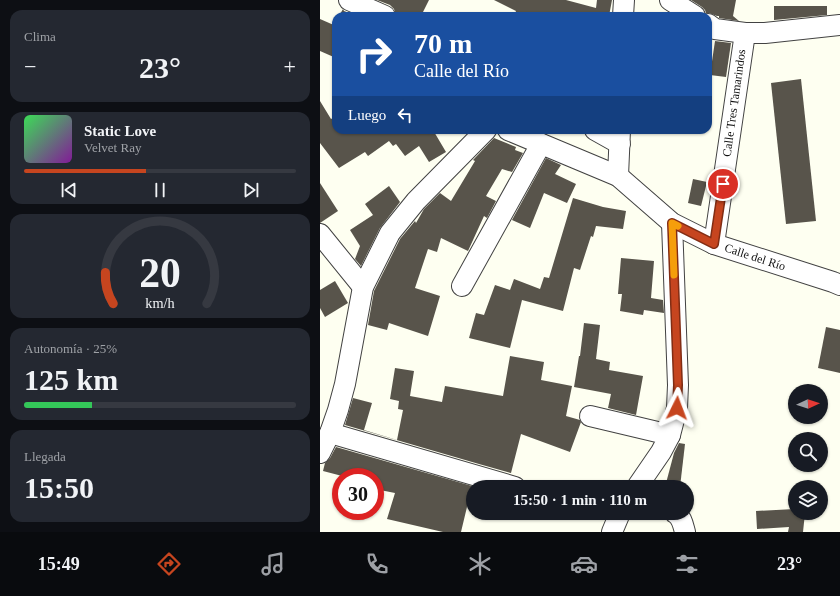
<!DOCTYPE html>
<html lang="es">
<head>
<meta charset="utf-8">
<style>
	body { margin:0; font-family:Georgia,serif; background:#242831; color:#f1f3f6; height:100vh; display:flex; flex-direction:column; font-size:15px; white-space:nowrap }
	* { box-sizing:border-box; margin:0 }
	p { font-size:13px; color:#9ea1a6 }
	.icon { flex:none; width:22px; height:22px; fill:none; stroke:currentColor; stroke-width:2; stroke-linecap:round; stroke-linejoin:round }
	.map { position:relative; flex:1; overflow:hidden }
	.side { display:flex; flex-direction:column; gap:10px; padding:10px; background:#0d0f14; width:320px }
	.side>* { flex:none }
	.banner { position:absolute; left:12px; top:12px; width:380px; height:122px; border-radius:12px; box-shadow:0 1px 3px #0004; background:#1a4fa0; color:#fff; overflow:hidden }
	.needle { width:26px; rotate:87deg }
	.controls { position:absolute; left:468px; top:384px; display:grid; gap:8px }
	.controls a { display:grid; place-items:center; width:40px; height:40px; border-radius:50%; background:#171b24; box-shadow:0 1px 3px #0004; font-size:20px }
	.speed { position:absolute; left:12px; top:468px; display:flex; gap:8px; font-size:20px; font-weight:700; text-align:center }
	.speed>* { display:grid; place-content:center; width:52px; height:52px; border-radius:50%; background:#171b24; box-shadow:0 1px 3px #0004; line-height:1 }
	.speed .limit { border:6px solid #d22; background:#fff; color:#111 }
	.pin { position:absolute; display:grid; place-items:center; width:34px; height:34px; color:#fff; margin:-17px; border:2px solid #fff; border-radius:50%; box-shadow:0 1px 4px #0007 }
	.me { position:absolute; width:44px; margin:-22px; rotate:3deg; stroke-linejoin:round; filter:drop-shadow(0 0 3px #0008) }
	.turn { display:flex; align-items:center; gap:14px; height:84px; padding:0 16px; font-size:18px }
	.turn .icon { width:52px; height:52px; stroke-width:2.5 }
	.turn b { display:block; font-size:28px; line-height:34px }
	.then { display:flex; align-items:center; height:38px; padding:0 16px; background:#0003; gap:8px; font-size:15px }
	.big { font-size:30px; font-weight:700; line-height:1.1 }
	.side .widget { flex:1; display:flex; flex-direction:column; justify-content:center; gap:6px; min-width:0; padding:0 14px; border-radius:12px; background:#242831 }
	.side .dial { align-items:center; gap:0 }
	.dial svg { height:104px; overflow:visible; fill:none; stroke:#363941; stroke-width:7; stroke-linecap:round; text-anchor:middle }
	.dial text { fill:#f1f3f6; stroke:none }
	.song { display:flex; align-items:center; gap:12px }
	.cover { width:48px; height:48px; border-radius:6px; background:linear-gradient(135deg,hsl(130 70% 55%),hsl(290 70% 35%)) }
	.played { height:4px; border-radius:2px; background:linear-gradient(90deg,#c6451f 45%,#363941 45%) }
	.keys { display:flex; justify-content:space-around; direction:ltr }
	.heat { display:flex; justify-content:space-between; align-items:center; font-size:22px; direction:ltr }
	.charge { height:6px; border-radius:3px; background:linear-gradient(90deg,#34c759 25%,#363941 0) }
	.trip { position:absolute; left:146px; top:480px; width:228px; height:40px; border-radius:20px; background:#171b24; box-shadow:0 1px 3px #0004; font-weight:700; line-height:40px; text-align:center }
	.dock { display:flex; height:64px; justify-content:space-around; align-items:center; background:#090b0e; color:#9ea1a6 }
	.dock .icon { width:28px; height:28px }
	.dock .selected { color:#c6451f }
	.dock b { font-size:18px; color:#f1f3f6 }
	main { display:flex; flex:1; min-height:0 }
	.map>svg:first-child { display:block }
	.building { fill:#58544b }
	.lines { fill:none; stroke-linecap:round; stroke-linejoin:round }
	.minor-casing { stroke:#424242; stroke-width:22 }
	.minor { stroke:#fff; stroke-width:20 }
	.route-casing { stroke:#812d14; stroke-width:10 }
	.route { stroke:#c6451f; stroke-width:7 }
	.slow { stroke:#f59e0b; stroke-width:7 }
	.labels { text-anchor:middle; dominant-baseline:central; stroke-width:4; stroke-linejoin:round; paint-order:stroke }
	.street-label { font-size:12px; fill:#0f0f0f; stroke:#fff }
</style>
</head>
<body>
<main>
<section class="side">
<div class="widget"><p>Clima</p>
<div class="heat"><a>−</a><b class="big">23°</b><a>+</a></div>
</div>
<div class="widget">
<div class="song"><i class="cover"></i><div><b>Static Love</b><p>Velvet Ray</p></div></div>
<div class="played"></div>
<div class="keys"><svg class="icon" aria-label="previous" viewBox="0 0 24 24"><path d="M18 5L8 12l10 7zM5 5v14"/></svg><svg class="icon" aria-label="pause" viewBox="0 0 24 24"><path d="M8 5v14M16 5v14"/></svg><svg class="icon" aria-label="next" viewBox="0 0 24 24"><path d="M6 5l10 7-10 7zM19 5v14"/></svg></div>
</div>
<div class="widget dial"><svg viewBox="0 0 100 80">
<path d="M14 69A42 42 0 1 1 86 69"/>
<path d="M14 69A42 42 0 0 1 8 45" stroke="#c6451f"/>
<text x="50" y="56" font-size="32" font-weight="700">20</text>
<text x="50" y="72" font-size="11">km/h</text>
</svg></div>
<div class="widget"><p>Autonomía · 25%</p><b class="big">125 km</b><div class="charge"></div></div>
<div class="widget"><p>Llegada</p><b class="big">15:50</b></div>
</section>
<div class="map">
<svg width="520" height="532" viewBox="0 0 520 532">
	<rect width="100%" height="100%" fill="#fefff1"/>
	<!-- building -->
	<g class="building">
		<polygon points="57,0 109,0 101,16 76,16 74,9 70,5"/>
		<polygon points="174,0 246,0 276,8 277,0 292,0 289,16 194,16 196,11"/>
		<polygon points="371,0 416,0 413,16 419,21 399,18 399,16 397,16 389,13 386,13 385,10 382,7"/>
		<polygon points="454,6 507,6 507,15 454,20"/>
		<polygon points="23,9 24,11 37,16 19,16"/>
		<polygon points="0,19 16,26 16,58 0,51"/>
		<polygon points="395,41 411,43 406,77 390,75"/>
		<polygon points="481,79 496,221 466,224 451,83"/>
		<polygon points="0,101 11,119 13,118 16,123 16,130 113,130 126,152 109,162 99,146 85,156 76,144 73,146 69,141 48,156 45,152 19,168 0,143"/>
		<polygon points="174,138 196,147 195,150 203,153 192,172 182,169 166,196 176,201 167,218 164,216 148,251 121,238 117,252 108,249 95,288 120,296 108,336 69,323 67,330 48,325 54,291 80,239 95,221 96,223 104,209 120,193 131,201 155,161 153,160"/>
		<polygon points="226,158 241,165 235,174 256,184 247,203 224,193 210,228 192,220"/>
		<polygon points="373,179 387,182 381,206 368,203"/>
		<polygon points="0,183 18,211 0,223"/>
		<polygon points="69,186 80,202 60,228 41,266 35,259 40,246 30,230 53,215 45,204"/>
		<polygon points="253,198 283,207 306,211 303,229 276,226 273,237 271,236 260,270 254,268 243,311 202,300 190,348 149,338 156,313 164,315 175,285 190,290 194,279 220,289 224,277 229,278"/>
		<polygon points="301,258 334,261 331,298 343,300 344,313 324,310 323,315 300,311 302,294 298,294"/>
		<polygon points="15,281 28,303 5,317 0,308 0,290"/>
		<polygon points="264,323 280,325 276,359 290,362 289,370 323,376 316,415 288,408 291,394 254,387 259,356 260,356"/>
		<polygon points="506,327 520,330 520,373 498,368"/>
		<polygon points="190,356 224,362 221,380 252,386 246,416 260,420 261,422 250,452 201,434 191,473 159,464 25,425 33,398 52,403 44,430 77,440 83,410 78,409 79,401 70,399 75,368 94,371 90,396 122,402 125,386 183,396"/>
		<polygon points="359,443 365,444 360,487 345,487 354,453"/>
		<polygon points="16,447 152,486 141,532 123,532 67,519 75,493 55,489 55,477 26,477 3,471 5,463 10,458"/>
		<polygon points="475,509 475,513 485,513 483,532 468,532 469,527 437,529 436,511"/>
	</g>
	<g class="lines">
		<!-- minor casing -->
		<g class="minor-casing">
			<g id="minor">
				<polyline points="29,0 65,16"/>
				<polyline points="350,0 375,16"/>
				<polyline points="303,16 304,0"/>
				<polyline points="388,24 395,29 425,33 445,33 520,25"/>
				<polyline points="188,130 298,176 352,223 394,244 513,282 520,285"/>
				<polyline points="275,130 300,144"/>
				<polyline points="298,176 300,130"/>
				<polyline points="0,234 43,287"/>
				<polyline points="394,244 425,33"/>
				<polyline points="142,286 221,144"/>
				<polyline points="270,416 350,435"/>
				<polyline points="10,433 195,487"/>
				<polyline points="0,453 10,433 18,410 25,384 43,287 70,233 96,201 166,130"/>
				<polyline points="317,487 341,452 350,435 357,408 358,385 352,223"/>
				<path d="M 355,513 C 362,517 363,525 365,532"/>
				<polyline points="292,532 300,513"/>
			</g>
		</g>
		<!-- minor -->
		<use href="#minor" class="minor"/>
	</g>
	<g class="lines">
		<!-- route casing -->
		<g class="route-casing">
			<polyline id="route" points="357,408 358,385 352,223 394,244 403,184"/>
		</g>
		<!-- route -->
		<use href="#route" class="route"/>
		<!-- slow -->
		<polyline class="slow" points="354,275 352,223 358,226"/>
	</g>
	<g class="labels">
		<!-- street labels -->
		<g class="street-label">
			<text transform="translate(414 103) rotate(-82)">Calle Tres Tamarindos</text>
			<text transform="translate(435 257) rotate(18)">Calle del Río</text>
		</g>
	</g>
</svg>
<div class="controls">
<a><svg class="needle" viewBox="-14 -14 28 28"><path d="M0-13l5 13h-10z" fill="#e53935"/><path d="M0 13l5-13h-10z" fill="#9ea1a6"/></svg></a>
<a><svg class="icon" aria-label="search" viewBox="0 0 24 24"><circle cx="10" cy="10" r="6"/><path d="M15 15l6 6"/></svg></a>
<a><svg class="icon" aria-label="layers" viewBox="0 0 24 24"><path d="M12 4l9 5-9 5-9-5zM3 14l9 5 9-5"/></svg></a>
</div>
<div class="speed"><div class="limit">30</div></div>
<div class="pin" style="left:403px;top:184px;background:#d93025"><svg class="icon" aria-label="arrive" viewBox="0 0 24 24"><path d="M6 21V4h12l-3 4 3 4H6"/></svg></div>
<svg class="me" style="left:357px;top:408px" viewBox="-20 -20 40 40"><path d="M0-17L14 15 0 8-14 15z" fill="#c6451f" stroke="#fff" stroke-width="4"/></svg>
<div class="trip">15:50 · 1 min · 110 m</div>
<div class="banner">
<div class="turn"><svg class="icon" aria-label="right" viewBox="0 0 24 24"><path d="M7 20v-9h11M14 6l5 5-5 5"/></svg><div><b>70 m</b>Calle del Río</div></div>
<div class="then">Luego<svg class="icon" aria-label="left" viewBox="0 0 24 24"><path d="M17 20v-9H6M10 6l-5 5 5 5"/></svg></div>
</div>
</div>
</main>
<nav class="dock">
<b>15:49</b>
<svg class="icon selected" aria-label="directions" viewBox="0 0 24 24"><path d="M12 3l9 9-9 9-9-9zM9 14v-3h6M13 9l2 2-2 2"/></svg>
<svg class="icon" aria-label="music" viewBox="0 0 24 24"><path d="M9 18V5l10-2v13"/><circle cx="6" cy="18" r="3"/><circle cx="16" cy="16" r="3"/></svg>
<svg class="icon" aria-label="phone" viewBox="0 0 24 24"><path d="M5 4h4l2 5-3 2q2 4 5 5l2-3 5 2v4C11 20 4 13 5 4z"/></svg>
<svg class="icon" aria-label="climate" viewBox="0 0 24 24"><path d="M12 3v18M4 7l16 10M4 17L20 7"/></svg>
<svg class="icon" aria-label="car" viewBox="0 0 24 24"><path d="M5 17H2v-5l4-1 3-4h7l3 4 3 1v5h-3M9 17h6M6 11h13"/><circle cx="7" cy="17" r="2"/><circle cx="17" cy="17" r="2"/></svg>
<svg class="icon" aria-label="filters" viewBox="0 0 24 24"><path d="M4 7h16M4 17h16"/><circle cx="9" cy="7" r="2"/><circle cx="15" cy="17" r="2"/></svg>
<b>23°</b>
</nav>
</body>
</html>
